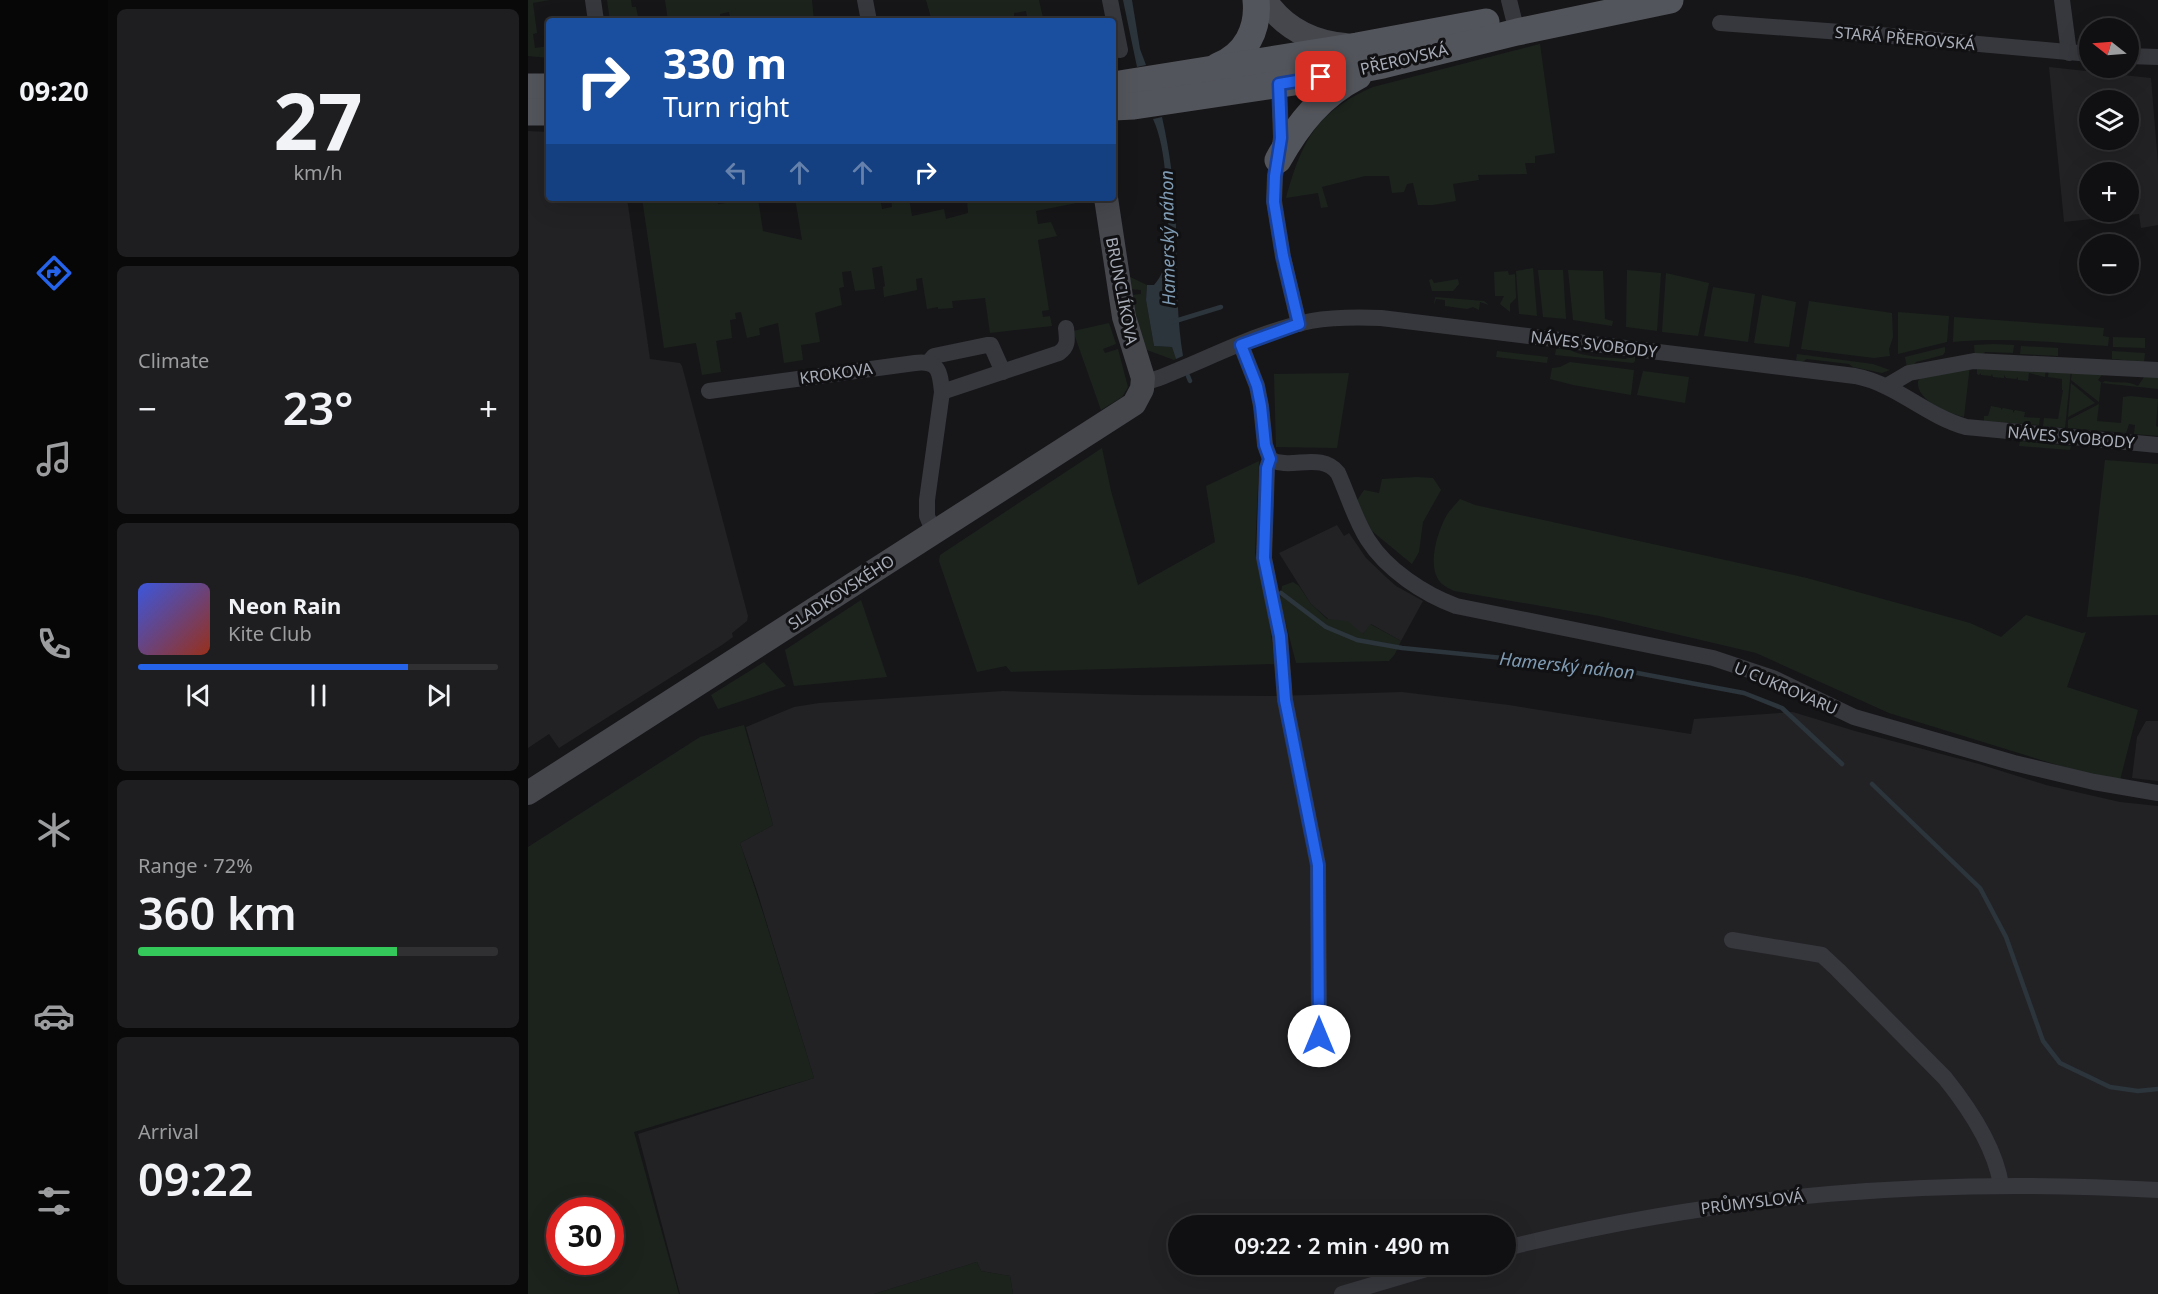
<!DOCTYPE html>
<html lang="en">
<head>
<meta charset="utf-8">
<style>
	body { margin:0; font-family:"Noto Sans",sans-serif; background:#1e1e20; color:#f1f3f6; height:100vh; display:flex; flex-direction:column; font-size:22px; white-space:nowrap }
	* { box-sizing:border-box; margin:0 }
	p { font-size:20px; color:#9c9d9f }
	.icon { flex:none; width:33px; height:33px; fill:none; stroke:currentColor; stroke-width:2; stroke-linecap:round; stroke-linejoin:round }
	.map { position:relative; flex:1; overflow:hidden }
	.sheet { display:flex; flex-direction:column; gap:9px; padding:9px; background:#09090a; width:420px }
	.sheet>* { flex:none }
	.hud { position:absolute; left:18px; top:18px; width:570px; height:183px; border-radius:6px; box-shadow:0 6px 24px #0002,0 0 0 2px #303032; background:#1a4fa0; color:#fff; overflow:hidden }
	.needle { width:39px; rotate:287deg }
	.buttons { position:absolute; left:1551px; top:18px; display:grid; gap:12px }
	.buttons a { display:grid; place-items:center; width:60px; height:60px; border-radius:50%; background:#101012; box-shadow:0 6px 24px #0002,0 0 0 2px #303032; font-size:30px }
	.speed { position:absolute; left:18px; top:1197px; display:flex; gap:12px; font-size:30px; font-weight:700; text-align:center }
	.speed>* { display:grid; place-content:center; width:78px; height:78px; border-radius:50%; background:#101012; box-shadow:0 6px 24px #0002,0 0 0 2px #303032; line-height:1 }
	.speed .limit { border:9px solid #d22; background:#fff; color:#111 }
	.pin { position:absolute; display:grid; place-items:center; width:51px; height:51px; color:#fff; margin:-26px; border-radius:12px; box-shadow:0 3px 9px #0006 }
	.me { position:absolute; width:66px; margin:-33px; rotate:0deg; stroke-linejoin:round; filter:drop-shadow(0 0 4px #0008) }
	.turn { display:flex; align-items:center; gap:21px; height:126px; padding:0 18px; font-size:27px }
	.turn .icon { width:78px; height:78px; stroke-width:2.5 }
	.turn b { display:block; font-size:42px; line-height:51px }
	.lanes { display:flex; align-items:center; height:57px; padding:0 18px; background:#0003; justify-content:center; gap:30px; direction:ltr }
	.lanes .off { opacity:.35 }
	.big { font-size:45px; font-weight:600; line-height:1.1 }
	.sheet .tile { flex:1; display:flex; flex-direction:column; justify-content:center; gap:9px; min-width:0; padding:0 21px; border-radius:9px; background:#1e1e20 }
	.sheet .dial { align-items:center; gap:0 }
	.dial b { font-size:78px; line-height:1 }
	.song { display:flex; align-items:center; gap:18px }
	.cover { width:72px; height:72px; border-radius:9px; background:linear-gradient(135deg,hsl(230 70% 55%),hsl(10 70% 35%)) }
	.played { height:6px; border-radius:3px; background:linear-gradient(90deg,#2563eb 75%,#303032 75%) }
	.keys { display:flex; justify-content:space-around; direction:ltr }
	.heat { display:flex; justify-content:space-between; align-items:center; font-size:33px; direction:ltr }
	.charge { height:9px; border-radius:4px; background:linear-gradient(90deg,#34c759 72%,#303032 0) }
	.trip { position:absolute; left:640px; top:1215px; width:348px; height:60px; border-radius:30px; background:#101012; box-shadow:0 6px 24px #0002,0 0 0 2px #303032; font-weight:600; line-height:60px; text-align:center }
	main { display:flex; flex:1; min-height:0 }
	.menu { display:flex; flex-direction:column; width:108px; justify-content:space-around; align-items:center; background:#060607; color:#9c9d9f }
	.menu .icon { width:42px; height:42px }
	.menu .on { color:#2563eb }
	.menu b { font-size:27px; color:#f1f3f6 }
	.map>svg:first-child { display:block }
	.built { fill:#222225; fill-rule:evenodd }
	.green { fill:#1c231d; fill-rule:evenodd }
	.water { fill:#2c353c }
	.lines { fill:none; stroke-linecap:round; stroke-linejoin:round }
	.stream { stroke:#2c353c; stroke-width:4.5 }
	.street { stroke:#37383d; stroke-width:16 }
	.secondary { stroke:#45474d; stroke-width:24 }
	.primary { stroke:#53555c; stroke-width:27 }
	.route-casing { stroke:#184099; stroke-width:15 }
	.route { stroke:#2563eb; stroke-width:10 }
	.labels { text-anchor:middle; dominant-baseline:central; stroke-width:6; stroke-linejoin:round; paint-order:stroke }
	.street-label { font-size:16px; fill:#a8adb8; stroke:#111113 }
	.water-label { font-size:18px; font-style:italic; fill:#7f9bb3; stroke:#111113 }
</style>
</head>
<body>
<main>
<nav class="menu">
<b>09:20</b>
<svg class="icon on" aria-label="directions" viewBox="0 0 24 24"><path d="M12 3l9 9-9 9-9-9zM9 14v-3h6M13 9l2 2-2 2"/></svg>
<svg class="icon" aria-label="music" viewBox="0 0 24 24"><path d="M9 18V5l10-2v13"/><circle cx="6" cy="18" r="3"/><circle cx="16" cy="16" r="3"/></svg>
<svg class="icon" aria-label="phone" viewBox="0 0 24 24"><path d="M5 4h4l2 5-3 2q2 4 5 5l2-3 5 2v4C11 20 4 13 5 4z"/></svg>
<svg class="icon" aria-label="climate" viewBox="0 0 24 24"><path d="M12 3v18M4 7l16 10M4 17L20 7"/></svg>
<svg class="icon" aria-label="car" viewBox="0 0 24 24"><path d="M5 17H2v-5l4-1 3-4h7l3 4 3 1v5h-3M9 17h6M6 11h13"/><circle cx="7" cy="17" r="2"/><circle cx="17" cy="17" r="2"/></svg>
<svg class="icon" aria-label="filters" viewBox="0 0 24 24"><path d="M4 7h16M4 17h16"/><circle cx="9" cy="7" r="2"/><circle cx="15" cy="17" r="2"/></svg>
</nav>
<section class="sheet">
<div class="tile dial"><b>27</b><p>km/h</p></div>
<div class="tile"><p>Climate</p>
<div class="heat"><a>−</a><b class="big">23°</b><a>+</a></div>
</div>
<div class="tile">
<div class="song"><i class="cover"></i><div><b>Neon Rain</b><p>Kite Club</p></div></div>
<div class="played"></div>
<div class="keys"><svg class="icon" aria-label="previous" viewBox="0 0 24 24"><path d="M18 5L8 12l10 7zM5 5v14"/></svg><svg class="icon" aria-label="pause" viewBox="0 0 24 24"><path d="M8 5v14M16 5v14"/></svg><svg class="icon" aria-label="next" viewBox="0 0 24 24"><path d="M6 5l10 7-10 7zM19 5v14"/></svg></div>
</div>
<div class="tile"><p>Range · 72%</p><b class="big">360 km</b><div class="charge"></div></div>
<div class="tile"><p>Arrival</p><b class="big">09:22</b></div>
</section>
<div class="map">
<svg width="1630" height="1294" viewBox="0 0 1630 1294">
	<rect width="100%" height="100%" fill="#161618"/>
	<!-- built -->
	<g class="built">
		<path d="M 1521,67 L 1623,78 L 1630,164 L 1630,225 L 1613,228 L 1611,214 L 1536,222 ZM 1600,100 L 1600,140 L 1562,140 L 1562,100 ZM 1600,172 L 1600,212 L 1562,212 L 1562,172 Z"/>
		<polygon points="0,131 21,132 21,198 99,198 122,359 152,363 154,366 220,616 219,621 204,633 205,637 194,645 31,748 21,734 0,748"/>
		<polygon points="809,525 816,536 821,533 838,558 859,578 868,586 895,601 873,641 843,624 835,634 813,630 783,604 751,553"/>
		<path d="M 475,691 L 610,695 L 748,696 L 874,692 L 981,705 L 1163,734 L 1166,719 L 1265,712 L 1327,731 L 1451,764 L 1518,785 L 1592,802 L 1630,806 L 1630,1294 L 485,1294 L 482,1276 L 453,1271 L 449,1262 L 346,1294 L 152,1294 L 110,1134 L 286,1078 L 229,891 L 212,843 L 245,825 L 218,727 L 266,707 L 291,703 ZM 651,1226 L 978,1226 L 978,1264 L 651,1264 Z"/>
		<polygon points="1618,721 1630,721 1630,781 1604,778 1609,737"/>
	</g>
	<!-- green -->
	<g class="green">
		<polygon points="0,0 22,0 5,3 9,33 5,34 7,48 21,46 21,58 0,56"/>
		<polygon points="79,0 103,0 104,7 108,7 111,21 82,21"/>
		<polygon points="137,0 284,0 286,21 203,21 201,12 192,14 192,21 140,21"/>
		<polygon points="398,0 511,0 515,18 500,21 498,11 486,13 486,17 473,18 473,21 404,21"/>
		<path d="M 1012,44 L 1027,153 L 1007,156 L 1007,163 L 997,163 L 999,174 L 950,175 L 951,180 L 925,184 L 928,201 L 905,205 L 890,205 L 885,183 L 879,184 L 876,192 L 864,193 L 861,176 L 837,176 L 794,187 L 800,207 L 793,208 L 790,193 L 758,198 C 774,141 788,112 845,87 Z"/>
		<polygon points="114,198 189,198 190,204 230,199 235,231 274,240 267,198 352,198 354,209 364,207 363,198 381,198 384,216 416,209 418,219 440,213 439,198 558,198 559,201 508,211 510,224 523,222 529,236 510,240 521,310 514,311 515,317 522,316 524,326 462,333 457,298 424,301 425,308 410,309 410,307 399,309 394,278 388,279 389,290 356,297 355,287 357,286 354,266 344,268 347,289 327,291 323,271 314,272 316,287 311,288 314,305 287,313 292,342 273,345 275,360 256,363 250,323 231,328 232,335 219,338 213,312 207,313 208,319 202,320 204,338 188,341 193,372 174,375 168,343 136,348"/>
		<polygon points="1005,268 1009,316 991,314 988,271"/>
		<polygon points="1010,270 1035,270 1038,319 1015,317"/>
		<polygon points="1040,270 1075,271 1077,319 1085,321 1084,326 1045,320"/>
		<polygon points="1099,270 1133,273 1129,331 1098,327"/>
		<polygon points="980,271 981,275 987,274 988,298 982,304 982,312 972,304 976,296 967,296 966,272"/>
		<polygon points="1138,273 1181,283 1170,336 1134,332"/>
		<polygon points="600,276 619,285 618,300 626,346 644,347 648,359 646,360 619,350 611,330 604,295 613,294 613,290 602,289"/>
		<polygon points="904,279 906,283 930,279 931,284 925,291 904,291 901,280"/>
		<polygon points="1185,287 1227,294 1220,342 1176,336"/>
		<polygon points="1234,295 1268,302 1261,347 1226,343"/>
		<polygon points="907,297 956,301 961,305 952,302 951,310 945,307 939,309 917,306 917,300 908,299 906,305"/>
		<polygon points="1281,301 1364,313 1365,337 1361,349 1362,356 1346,358 1273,349"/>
		<polygon points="1370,312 1421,316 1419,342 1370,354"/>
		<path d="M 1426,317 L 1576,328 L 1575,336 L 1581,337 L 1580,346 C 1528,343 1479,337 1425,342 Z"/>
		<polygon points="581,323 588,344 575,349 577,353 590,349 600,387 594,397 573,410 545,331"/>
		<polygon points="1585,337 1617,338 1617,348 1585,347"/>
		<polygon points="1466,344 1486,345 1485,353 1457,352 1453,356 1447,357 1446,345"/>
		<polygon points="1493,346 1530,348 1530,356 1492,354"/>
		<path d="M 1037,347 C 1052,358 1079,357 1098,359 L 1103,355 L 1107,357 L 1107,361 L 1105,363 L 1027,355 L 1028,349 Z"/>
		<polygon points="1417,347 1417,352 1415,355 1388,362 1385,367 1379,368 1377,357"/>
		<polygon points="969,351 1020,357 1019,363 968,357"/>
		<polygon points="1584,351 1617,353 1616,362 1584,359"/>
		<polygon points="1269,354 1345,364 1362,370 1354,373 1325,367 1321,364 1279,359 1272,363 1268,360"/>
		<polygon points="1042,362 1106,370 1103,395 1045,385 1022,379 1024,368 1032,367"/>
		<polygon points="1449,364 1518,368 1517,377 1501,373 1500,381 1490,380 1490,377 1488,379 1478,378 1476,375 1476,378 1465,377 1464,374 1463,376 1453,375 1453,373 1451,375 1449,374"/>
		<path d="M 1442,365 L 1436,417 C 1420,413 1388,401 1390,381 L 1397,373 Z"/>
		<polygon points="1521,368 1543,370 1537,428 1515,426 1516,418 1530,419 1535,390 1534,390 1534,379 1520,377"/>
		<path d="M 1544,370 L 1576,372 L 1570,380 L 1574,383 L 1577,381 C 1590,384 1598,380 1610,386 L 1618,374 L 1630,375 L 1630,389 L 1573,383 L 1571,402 L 1543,380 Z"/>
		<polygon points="1115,371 1161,377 1157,403 1109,395"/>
		<polygon points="821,373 809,448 748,447 746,374"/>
		<polygon points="1543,383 1567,403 1540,417"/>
		<polygon points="1603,396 1630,399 1628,426 1630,427 1630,436 1606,434 1607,425 1601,424 1598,433 1540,428 1540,420 1571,404 1569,421 1593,423 1595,397"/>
		<polygon points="1463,406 1473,408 1473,410 1475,408 1485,410 1485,413 1487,410 1497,412 1496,417 1512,418 1511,425 1456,421 1456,416 1460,416"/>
		<polygon points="1492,441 1543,446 1542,450 1491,446"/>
		<polygon points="574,448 583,491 610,585 687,542 678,486 731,461 727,553 741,620 747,664 483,672 478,666 449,672 411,561 412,555"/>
		<polygon points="1577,460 1630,464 1630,615 1559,617"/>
		<polygon points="889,477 905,478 913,490 895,522 891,552 884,564 844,531 828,502 836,490 851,493 854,479"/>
		<path d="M 932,499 L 947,505 L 1279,578 L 1442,623 L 1473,637 L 1498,615 L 1554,633 L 1558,632 L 1539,687 L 1610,710 L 1591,784 L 1361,713 L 1228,653 L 1071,616 L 926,591 C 923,589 917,587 914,584 C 897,569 910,529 920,513 C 924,508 928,504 932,499 Z"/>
		<polygon points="765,582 771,586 783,604 799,619 820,621 835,634 842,624 873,641 867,654 861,661 768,663 752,601 754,586"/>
		<polygon points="333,600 359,677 266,686 257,650"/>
		<polygon points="236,662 258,686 190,709 183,695"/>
		<path d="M 216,725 L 245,825 L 212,843 L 236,916 L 286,1078 L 106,1132 L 151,1294 L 0,1294 L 0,847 L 172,737 ZM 32,1210 L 82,1210 L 82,1262 L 32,1262 Z"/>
		<polygon points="449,1262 453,1271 482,1276 485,1294 346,1294"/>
	</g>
	<!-- water -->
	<g class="water">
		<polygon points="595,0 604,0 612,49 618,65 609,67"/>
		<path d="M 634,117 C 642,152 647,191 648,227 C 649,271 648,313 655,356 L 648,359 L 644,347 L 626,346 L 618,300 L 619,285 L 626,285 C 639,271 639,252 639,234 L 641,233 C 638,200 640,152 625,119 Z"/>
	</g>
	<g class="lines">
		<!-- stream -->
		<g class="stream">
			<polyline points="644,322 693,307"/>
			<polyline points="660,376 662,381"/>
			<polyline points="753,593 798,627 829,640 874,648 1088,669 1216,693 1254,708 1314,764"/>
			<polyline points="1344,784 1452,888 1478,937 1515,1041 1532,1063 1582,1087 1610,1091 1630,1089"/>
		</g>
		<!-- street -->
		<g class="street">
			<polyline points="65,0 68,21"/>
			<polyline points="337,0 341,21"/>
			<polyline points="582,0 592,50"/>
			<polyline points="981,0 989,32"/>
			<polyline points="1534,0 1541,53"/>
			<polyline points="1192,23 1352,35 1562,54"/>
			<polyline points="1600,56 1630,57"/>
			<polyline points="751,84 753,138 747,176 746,201 755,257 771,324"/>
			<polyline points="713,345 729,386 733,406 737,445 742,459 739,468 736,558 752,636 757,700 790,865 791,1036"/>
			<polyline points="400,363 406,356 459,345 463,345 475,372"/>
			<path d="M 615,383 L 631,378 C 680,359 732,331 783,321 C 806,317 829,317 853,318 L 1327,376 C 1369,384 1398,416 1438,427 L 1630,445"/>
			<polyline points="1359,386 1381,373 1446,361 1630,370"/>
			<path d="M 181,391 L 387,363 C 411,360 412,372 414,392 L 399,500 L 399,516 L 406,533"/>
			<path d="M 414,392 L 531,353 C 541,346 539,339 538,328"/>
			<path d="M 742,459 C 762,471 793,451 810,473 C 820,495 827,520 840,540 C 859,570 896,594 928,606 L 1185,658 L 1245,678 L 1326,717 L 1486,763 L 1566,782 L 1630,793"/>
			<path d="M 1204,940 L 1294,955 L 1310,970 L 1417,1078 C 1441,1108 1467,1146 1473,1185"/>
			<path d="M 978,1248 C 1197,1194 1405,1177 1630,1190"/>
			<polyline points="814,1294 915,1264"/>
		</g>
		<!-- secondary -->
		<g class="secondary">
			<path d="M 737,0 C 756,28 783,42 817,45"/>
			<polyline points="0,793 606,404 614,389 615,378 596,317 578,198"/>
		</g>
		<!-- primary -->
		<g class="primary">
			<path d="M 690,66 C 718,55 731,29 728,0"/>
			<polyline points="585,85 829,46 958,22"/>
			<polyline points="0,87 21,87"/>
			<polyline points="585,107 606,106 773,81 855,65 989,32 1142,0"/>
			<polyline points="0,112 21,112"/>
			<path d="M 750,160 C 770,124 793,95 830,76"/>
		</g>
	</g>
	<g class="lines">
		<!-- route casing -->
		<g class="route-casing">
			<polyline id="route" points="791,1036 790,865 757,700 752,636 736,558 739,468 742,459 737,445 733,406 729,386 713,345 771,324 755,256 746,202 747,176 753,138 751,84 793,77"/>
		</g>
		<!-- route -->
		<use href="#route" class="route"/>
	</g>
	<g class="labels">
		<!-- street labels -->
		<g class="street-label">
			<text transform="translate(1377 38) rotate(5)">STARÁ PŘEROVSKÁ</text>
			<text transform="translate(876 59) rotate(-13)">PŘEROVSKÁ</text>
			<text transform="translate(594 291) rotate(79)">BRUNCLÍKOVA</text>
			<text transform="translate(1066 344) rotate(7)">NÁVES SVOBODY</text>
			<text transform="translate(308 373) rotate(-8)">KROKOVA</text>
			<text transform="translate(1543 437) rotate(5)">NÁVES SVOBODY</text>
			<text transform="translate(313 592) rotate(-33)">SLADKOVSKÉHO</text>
			<text transform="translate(1258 688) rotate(23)">U CUKROVARU</text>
			<text transform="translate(1224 1202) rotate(-7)">PRŮMYSLOVÁ</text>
		</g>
		<!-- water labels -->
		<g class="water-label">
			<text transform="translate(639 238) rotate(-91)">Hamerský náhon</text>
			<text transform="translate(1039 665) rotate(6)">Hamerský náhon</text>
		</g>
	</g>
</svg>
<div class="buttons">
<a><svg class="needle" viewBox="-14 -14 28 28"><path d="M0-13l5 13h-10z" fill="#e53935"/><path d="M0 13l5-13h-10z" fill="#9c9d9f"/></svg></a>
<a><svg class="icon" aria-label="layers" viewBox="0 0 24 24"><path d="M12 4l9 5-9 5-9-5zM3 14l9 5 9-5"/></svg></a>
<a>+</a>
<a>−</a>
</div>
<div class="speed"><div class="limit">30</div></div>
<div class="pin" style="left:793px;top:77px;background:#d93025"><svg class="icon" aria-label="arrive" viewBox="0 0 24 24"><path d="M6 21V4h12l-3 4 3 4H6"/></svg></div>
<svg class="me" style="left:791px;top:1036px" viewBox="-20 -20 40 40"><circle r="19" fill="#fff"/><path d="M0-13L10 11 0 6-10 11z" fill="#2563eb"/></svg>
<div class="trip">09:22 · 2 min · 490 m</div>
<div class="hud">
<div class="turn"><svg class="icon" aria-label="right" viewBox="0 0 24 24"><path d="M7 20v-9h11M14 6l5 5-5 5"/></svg><div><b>330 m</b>Turn right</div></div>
<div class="lanes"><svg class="icon off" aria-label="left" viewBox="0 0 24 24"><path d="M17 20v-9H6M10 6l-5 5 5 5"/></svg><svg class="icon off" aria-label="ahead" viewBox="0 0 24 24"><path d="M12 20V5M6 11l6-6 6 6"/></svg><svg class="icon off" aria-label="ahead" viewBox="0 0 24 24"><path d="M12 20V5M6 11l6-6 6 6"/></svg><svg class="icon" aria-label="right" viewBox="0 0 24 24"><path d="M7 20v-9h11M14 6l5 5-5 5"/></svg></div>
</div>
</div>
</main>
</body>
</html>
